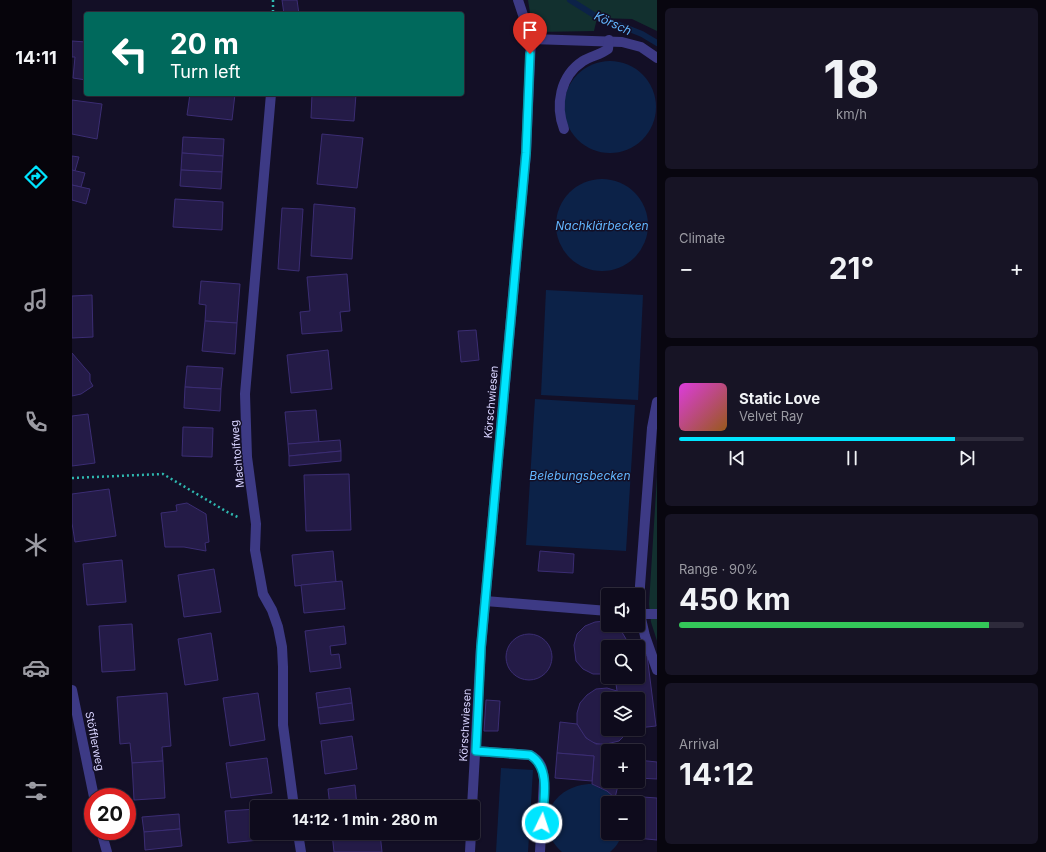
<!DOCTYPE html>
<html lang="en">
<head>
<meta charset="utf-8">
<style>
	body { margin:0; font-family:Inter,sans-serif; background:#171425; color:#f1f3f6; height:100vh; display:flex; flex-direction:column; font-size:15px; white-space:nowrap }
	* { box-sizing:border-box; margin:0 }
	p { font-size:13px; color:#9b9ba3 }
	.icon { flex:none; width:22px; height:22px; fill:none; stroke:currentColor; stroke-width:2; stroke-linecap:round; stroke-linejoin:round }
	.map { position:relative; flex:1; overflow:hidden }
	.side { display:flex; flex-direction:column; gap:8px; padding:8px; background:#08060f; width:389px }
	.side>* { flex:none }
	.top-card { position:absolute; left:12px; top:12px; width:380px; height:84px; border-radius:4px; box-shadow:0 1px 3px #0004,0 0 0 1px #2e2b3b; background:#00695c; color:#fff; overflow:hidden }
	.fabs { position:absolute; left:529px; top:588px; display:grid; gap:8px }
	.fabs a { display:grid; place-items:center; width:44px; height:44px; border-radius:4px; background:#0e0b1c; box-shadow:0 1px 3px #0004,0 0 0 1px #2e2b3b; font-size:20px }
	.speed { position:absolute; left:12px; top:788px; display:flex; gap:8px; font-size:20px; font-weight:700; text-align:center }
	.speed>* { display:grid; place-content:center; width:52px; height:52px; border-radius:50%; background:#0e0b1c; box-shadow:0 1px 3px #0004,0 0 0 1px #2e2b3b; line-height:1 }
	.speed .limit { border:6px solid #d22; background:#fff; color:#111 }
	.pin { position:absolute; display:grid; place-items:center; width:34px; height:34px; color:#fff; margin:-41px -17px; border-radius:50% 50% 50% 0; rotate:-45deg; box-shadow:0 0 4px #0007 }
	.pin .icon { rotate:45deg }
	.me { position:absolute; width:44px; margin:-22px; rotate:4deg; stroke-linejoin:round; filter:drop-shadow(0 0 3px #0008) }
	.turn { display:flex; align-items:center; gap:14px; height:84px; padding:0 20px; font-size:18px }
	.turn .icon { width:52px; height:52px; stroke-width:2.5 }
	.turn b { display:block; font-size:28px; line-height:34px }
	.big { font-size:30px; font-weight:700; line-height:1.1 }
	.side .card { flex:1; display:flex; flex-direction:column; justify-content:center; gap:6px; min-width:0; padding:0 14px; border-radius:6px; background:#171425 }
	.side .dial { align-items:center; gap:0 }
	.dial b { font-size:52px; line-height:1 }
	.song { display:flex; align-items:center; gap:12px }
	.cover { width:48px; height:48px; border-radius:6px; background:linear-gradient(135deg,hsl(300 70% 55%),hsl(30 70% 35%)) }
	.played { height:4px; border-radius:2px; background:linear-gradient(90deg,#00e5ff 80%,#2e2b3b 80%) }
	.keys { display:flex; justify-content:space-around; direction:ltr }
	.heat { display:flex; justify-content:space-between; align-items:center; font-size:22px; direction:ltr }
	.charge { height:6px; border-radius:3px; background:linear-gradient(90deg,#34c759 90%,#2e2b3b 0) }
	.trip { position:absolute; left:178px; top:800px; width:230px; height:40px; border-radius:4px; background:#0e0b1c; box-shadow:0 1px 3px #0004,0 0 0 1px #2e2b3b; font-weight:700; line-height:40px; text-align:center }
	main { display:flex; flex:1; min-height:0 }
	.tab-bar { display:flex; flex-direction:column; width:72px; justify-content:space-around; align-items:center; background:#06040b; color:#9b9ba3 }
	.tab-bar .icon { width:28px; height:28px }
	.tab-bar .selected { color:#00e5ff }
	.tab-bar b { font-size:18px; color:#f1f3f6 }
	.map>svg:first-child { display:block }
	.green { fill:#12302f }
	.water { fill:#0c2248 }
	.lines { fill:none; stroke-linecap:round; stroke-linejoin:round }
	.stream { stroke:#0c2248; stroke-width:6 }
	.building { fill:#241b47; stroke:#3b2d73 }
	.path { stroke:#2fb8b0; stroke-width:2.5; stroke-dasharray:2 3; stroke-linecap:butt }
	.minor { stroke:#3d3a85; stroke-width:10 }
	.route-casing { stroke:#0095a6; stroke-width:10 }
	.route { stroke:#00e5ff; stroke-width:7 }
	.labels { text-anchor:middle; dominant-baseline:central; stroke-width:3; stroke-linejoin:round; paint-order:stroke }
	.street-label { font-size:11px; fill:#d9d4ff; stroke:#130f26 }
	.water-label { font-size:12px; font-style:italic; fill:#62b6ff; stroke:#130f26 }
</style>
</head>
<body>
<main>
<nav class="tab-bar">
<b>14:11</b>
<svg class="icon selected" aria-label="directions" viewBox="0 0 24 24"><path d="M12 3l9 9-9 9-9-9zM9 14v-3h6M13 9l2 2-2 2"/></svg>
<svg class="icon" aria-label="music" viewBox="0 0 24 24"><path d="M9 18V5l10-2v13"/><circle cx="6" cy="18" r="3"/><circle cx="16" cy="16" r="3"/></svg>
<svg class="icon" aria-label="phone" viewBox="0 0 24 24"><path d="M5 4h4l2 5-3 2q2 4 5 5l2-3 5 2v4C11 20 4 13 5 4z"/></svg>
<svg class="icon" aria-label="climate" viewBox="0 0 24 24"><path d="M12 3v18M4 7l16 10M4 17L20 7"/></svg>
<svg class="icon" aria-label="car" viewBox="0 0 24 24"><path d="M5 17H2v-5l4-1 3-4h7l3 4 3 1v5h-3M9 17h6M6 11h13"/><circle cx="7" cy="17" r="2"/><circle cx="17" cy="17" r="2"/></svg>
<svg class="icon" aria-label="filters" viewBox="0 0 24 24"><path d="M4 7h16M4 17h16"/><circle cx="9" cy="7" r="2"/><circle cx="15" cy="17" r="2"/></svg>
</nav>
<div class="map">
<svg width="585" height="852" viewBox="0 0 585 852">
	<rect width="100%" height="100%" fill="#130f26"/>
	<!-- green -->
	<g class="green">
		<polygon points="456,0 585,0 585,31 560,19 525,18 522,31 465,32 460,26"/>
		<polygon points="585,476 585,641 579,622 577,604"/>
	</g>
	<!-- water -->
	<g class="water">
		<circle cx="538" cy="107" r="46"/>
		<circle cx="530" cy="225" r="46"/>
		<polygon points="474,290 571,295 566,400 469,395"/>
		<polygon points="463,399 563,405 554,551 454,545"/>
		<polygon points="429,768 461,770 456,852 424,852"/>
		<path d="M 520,784 L 535,791 L 546,803 L 536,803 L 536,833 L 550,833 C 548,841 544,847 538,852 L 490,852 C 459,824 481,784 520,784 Z"/>
	</g>
	<g class="lines">
		<!-- stream -->
		<polyline class="stream" points="498,0 522,15 570,34 585,43"/>
	</g>
	<!-- building -->
	<g class="building">
		<polygon points="210,0 225,0 227,14 212,14"/>
		<polygon points="0,41 14,42 14,80 1,78 3,57 0,57"/>
		<polygon points="118,94 163,94 160,120 115,115"/>
		<polygon points="240,94 284,94 282,121 239,118"/>
		<polygon points="0,100 30,104 25,139 0,134"/>
		<polygon points="250,134 291,138 285,188 245,184"/>
		<polygon points="111,137 152,139 151,156 110,153"/>
		<polygon points="110,153 151,156 150,172 109,170"/>
		<polygon points="0,156 7,157 3,171 0,170"/>
		<polygon points="0,170 13,173 9,187 0,185"/>
		<polygon points="109,170 150,172 149,189 108,186"/>
		<polygon points="0,185 18,189 14,204 0,200"/>
		<polygon points="103,199 151,202 150,230 101,227"/>
		<polygon points="242,204 283,208 280,259 239,256"/>
		<polygon points="210,208 231,209 227,271 206,269"/>
		<polygon points="275,274 278,311 268,312 270,331 230,334 228,312 238,311 235,277"/>
		<polygon points="129,281 168,284 165,323 133,321 134,305 127,304"/>
		<polygon points="20,295 21,337 0,338 0,296"/>
		<polygon points="133,321 165,323 163,354 130,351"/>
		<polygon points="404,330 407,360 389,362 386,331"/>
		<polygon points="256,350 260,389 219,393 215,355"/>
		<polygon points="0,353 18,374 18,381 21,386 9,394 0,396"/>
		<polygon points="115,366 151,368 149,389 113,387"/>
		<polygon points="113,387 149,389 148,411 112,408"/>
		<polygon points="244,410 247,442 216,444 213,412"/>
		<polygon points="16,414 23,463 0,466 0,416"/>
		<polygon points="111,427 141,428 140,457 110,456"/>
		<polygon points="268,440 269,451 217,456 216,444"/>
		<polygon points="269,451 269,461 217,466 217,456"/>
		<polygon points="277,474 279,530 234,531 232,475"/>
		<polygon points="37,489 44,536 3,542 0,523 0,494"/>
		<polygon points="115,503 134,514 137,542 133,543 134,551 112,547 93,547 89,513 105,511 104,505"/>
		<polygon points="261,551 264,582 223,586 220,555"/>
		<polygon points="468,551 502,554 501,573 466,571"/>
		<polygon points="50,560 54,602 15,605 11,564"/>
		<polygon points="142,569 149,612 112,617 106,575"/>
		<polygon points="270,581 273,609 232,613 229,585"/>
		<polygon points="534,621 536,622 536,625 542,625 548,629 554,639 555,647 536,647 536,674 521,674 511,669 504,661 502,645 505,634 513,626 523,622"/>
		<polygon points="60,624 63,670 30,672 27,626"/>
		<polygon points="272,626 274,644 258,646 259,655 267,654 269,668 238,672 233,631"/>
		<polygon points="139,633 146,680 113,685 106,639"/>
		<circle cx="457" cy="657" r="23"/>
		<polygon points="575,655 584,726 566,728 566,699 555,699 545,691 543,677 566,677 566,656"/>
		<polygon points="278,688 280,703 246,708 244,693"/>
		<polygon points="535,688 545,691 555,699 536,699 536,729 559,729 547,741 530,745 519,742 510,734 505,724 505,713 508,703 515,695 524,689"/>
		<polygon points="95,693 99,746 90,747 91,761 60,763 58,743 48,744 45,697"/>
		<polygon points="186,693 193,740 158,746 151,698"/>
		<polygon points="414,700 428,701 426,731 412,731"/>
		<polygon points="280,703 282,720 248,724 246,708"/>
		<polygon points="488,722 505,724 514,738 524,744 542,744 545,751 536,751 536,781 547,781 543,798 535,791 520,784 522,756 485,753"/>
		<polygon points="280,736 285,769 253,774 249,741"/>
		<polygon points="485,753 522,756 520,781 483,778"/>
		<polygon points="195,758 200,793 159,798 154,763"/>
		<polygon points="566,760 585,762 585,779 566,778"/>
		<polygon points="91,761 93,798 62,800 60,763"/>
		<polygon points="283,785 285,807 258,807 256,789"/>
		<polygon points="557,796 585,798 585,840 554,837 554,833 566,833 566,803 556,803"/>
		<polygon points="185,809 185,833 197,833 198,839 156,843 153,811"/>
		<polygon points="107,814 108,829 72,832 70,817"/>
		<polygon points="108,829 110,846 73,850 72,832"/>
		<polygon points="260,833 308,833 310,852 262,852"/>
	</g>
	<g class="lines">
		<!-- path -->
		<g class="path">
			<polyline points="201,0 201,14"/>
			<polyline points="0,478 91,474 157,513 168,518"/>
		</g>
		<!-- minor -->
		<g class="minor">
			<polyline points="459,39 550,42 569,47 585,58"/>
			<polyline points="199,94 173,394 175,457 184,524 183,550 191,594 200,610 206,627 210,647 211,667 211,725 222,807"/>
			<path d="M 492,129 C 483,105 488,76 511,61 C 519,56 528,55 536,49 L 537,40"/>
			<polyline points="413,601 536,611"/>
			<polyline points="566,614 568,614 568,586 580,428 585,402"/>
			<polyline points="585,614 568,614 573,636 585,670"/>
			<polyline points="0,690 22,797"/>
			<path d="M 404,751 L 458,755 C 469,761 471,768 472,780 L 468,852"/>
			<polyline points="400,807 409,647 454,153 459,39 446,0"/>
			<polyline points="29,831 35,852"/>
			<polyline points="226,833 229,852"/>
			<polyline points="398,852 399,833"/>
		</g>
	</g>
	<g class="lines">
		<!-- route casing -->
		<g class="route-casing">
			<path id="route" d="M 458,54 L 454,153 L 409,647 L 404,751 L 458,755 C 480,768 471,802 470,823"/>
		</g>
		<!-- route -->
		<use href="#route" class="route"/>
	</g>
	<g class="labels">
		<!-- street labels -->
		<g class="street-label">
			<text transform="translate(419 402) rotate(-85)">Körschwiesen</text>
			<text transform="translate(165 454) rotate(-95)">Machtolfweg</text>
			<text transform="translate(393 725) rotate(-87)">Körschwiesen</text>
			<text transform="translate(23 741) rotate(79)">Stöfflerweg</text>
		</g>
		<!-- water labels -->
		<g class="water-label">
			<text transform="translate(541 23) rotate(25)">Körsch</text>
			<text x="530" y="225">Nachklärbecken</text>
			<text x="508" y="475">Belebungsbecken</text>
		</g>
	</g>
</svg>
<div class="fabs">
<a><svg class="icon" aria-label="sound" viewBox="0 0 24 24"><path d="M4 9h4l5-4v14l-5-4H4zM17 9q2 3 0 6"/></svg></a>
<a><svg class="icon" aria-label="search" viewBox="0 0 24 24"><circle cx="10" cy="10" r="6"/><path d="M15 15l6 6"/></svg></a>
<a><svg class="icon" aria-label="layers" viewBox="0 0 24 24"><path d="M12 4l9 5-9 5-9-5zM3 14l9 5 9-5"/></svg></a>
<a>+</a>
<a>−</a>
</div>
<div class="speed"><div class="limit">20</div></div>
<div class="pin" style="left:458px;top:54px;background:#d93025"><svg class="icon" aria-label="arrive" viewBox="0 0 24 24"><path d="M6 21V4h12l-3 4 3 4H6"/></svg></div>
<svg class="me" style="left:470px;top:823px" viewBox="-20 -20 40 40"><circle r="17" fill="#00e5ff" stroke="#fff" stroke-width="3"/><path d="M0-11L8 9 0 5-8 9z" fill="#fff"/></svg>
<div class="trip">14:12 · 1 min · 280 m</div>
<div class="top-card">
<div class="turn"><svg class="icon" aria-label="left" viewBox="0 0 24 24"><path d="M17 20v-9H6M10 6l-5 5 5 5"/></svg><div><b>20 m</b>Turn left</div></div>
</div>
</div>
<section class="side">
<div class="card dial"><b>18</b><p>km/h</p></div>
<div class="card"><p>Climate</p>
<div class="heat"><a>−</a><b class="big">21°</b><a>+</a></div>
</div>
<div class="card">
<div class="song"><i class="cover"></i><div><b>Static Love</b><p>Velvet Ray</p></div></div>
<div class="played"></div>
<div class="keys"><svg class="icon" aria-label="previous" viewBox="0 0 24 24"><path d="M18 5L8 12l10 7zM5 5v14"/></svg><svg class="icon" aria-label="pause" viewBox="0 0 24 24"><path d="M8 5v14M16 5v14"/></svg><svg class="icon" aria-label="next" viewBox="0 0 24 24"><path d="M6 5l10 7-10 7zM19 5v14"/></svg></div>
</div>
<div class="card"><p>Range · 90%</p><b class="big">450 km</b><div class="charge"></div></div>
<div class="card"><p>Arrival</p><b class="big">14:12</b></div>
</section>
</main>
</body>
</html>
